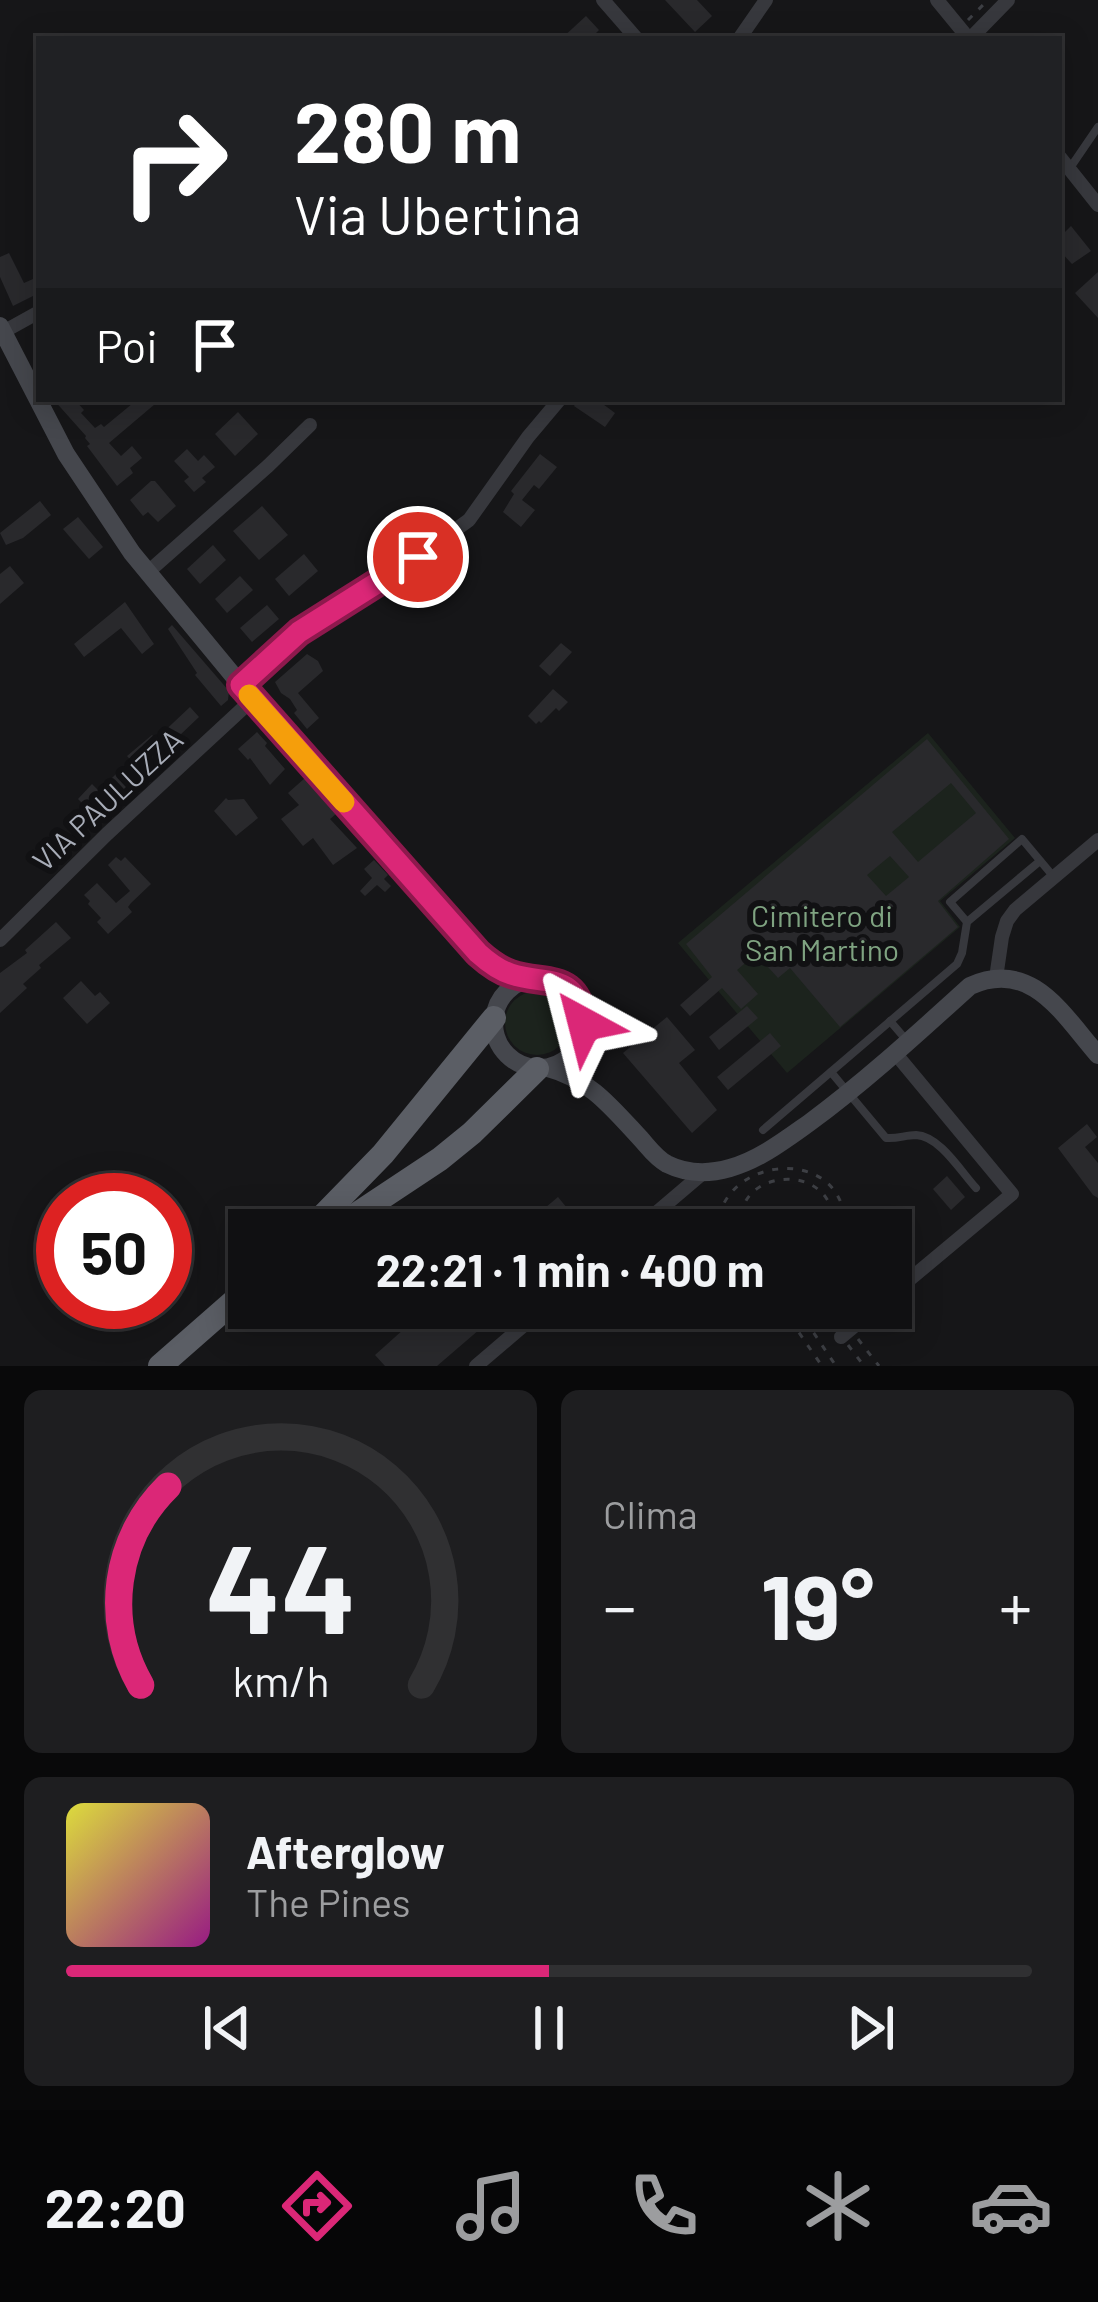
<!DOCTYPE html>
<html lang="it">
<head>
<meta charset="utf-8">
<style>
	body { margin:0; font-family:Barlow,sans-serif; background:#1e1e20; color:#f1f3f6; height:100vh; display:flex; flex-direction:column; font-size:45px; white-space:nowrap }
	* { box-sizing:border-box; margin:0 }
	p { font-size:39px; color:#9c9d9f }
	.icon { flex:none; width:66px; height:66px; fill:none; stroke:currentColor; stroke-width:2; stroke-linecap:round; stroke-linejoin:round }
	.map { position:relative; height:1366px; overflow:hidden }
	.sheet { display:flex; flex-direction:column; gap:24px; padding:24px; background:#09090a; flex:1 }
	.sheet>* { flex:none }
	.guide { position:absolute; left:36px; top:36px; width:1026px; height:366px; border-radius:0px; box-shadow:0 6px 30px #0003,0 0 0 3px #303032; background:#202124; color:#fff; overflow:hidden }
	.speed { position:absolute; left:36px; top:1173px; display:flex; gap:24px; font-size:60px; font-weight:700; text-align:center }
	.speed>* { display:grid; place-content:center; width:156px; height:156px; border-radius:50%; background:#101012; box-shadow:0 6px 30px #0003,0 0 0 3px #303032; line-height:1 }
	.speed .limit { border:18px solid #d22; background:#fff; color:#111 }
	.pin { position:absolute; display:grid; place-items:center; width:102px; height:102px; color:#fff; margin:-51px; border:6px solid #fff; border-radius:50%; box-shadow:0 3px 12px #0007 }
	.me { position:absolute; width:132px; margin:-66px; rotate:322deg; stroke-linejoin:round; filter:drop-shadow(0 0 9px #0008) }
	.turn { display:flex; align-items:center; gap:42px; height:252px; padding:0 60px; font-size:54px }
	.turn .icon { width:156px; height:156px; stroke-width:2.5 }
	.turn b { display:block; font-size:84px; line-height:102px }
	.then { display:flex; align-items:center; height:114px; padding:0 60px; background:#0003; gap:24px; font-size:45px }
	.big { font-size:90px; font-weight:700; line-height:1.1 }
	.sheet .card { flex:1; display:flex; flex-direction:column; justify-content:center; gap:18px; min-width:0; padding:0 42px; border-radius:18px; background:#1e1e20 }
	.sheet .dial { align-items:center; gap:0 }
	.dial svg { height:312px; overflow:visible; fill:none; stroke:#303032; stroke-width:7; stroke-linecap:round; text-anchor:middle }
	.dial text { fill:#f1f3f6; stroke:none }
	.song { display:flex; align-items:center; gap:36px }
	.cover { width:144px; height:144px; border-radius:18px; background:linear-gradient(135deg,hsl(60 70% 55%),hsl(310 70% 35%)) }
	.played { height:12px; border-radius:6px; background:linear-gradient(90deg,#db2777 50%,#303032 50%) }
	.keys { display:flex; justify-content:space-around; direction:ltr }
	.heat { display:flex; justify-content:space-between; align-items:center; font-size:66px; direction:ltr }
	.sheet .tiles { flex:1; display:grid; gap:24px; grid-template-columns:1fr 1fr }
	.card:last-child { grid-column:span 2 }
	.trip { position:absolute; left:228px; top:1209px; width:684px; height:120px; border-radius:0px; background:#101012; box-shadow:0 6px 30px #0003,0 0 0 3px #303032; font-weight:700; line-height:120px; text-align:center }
	.menu { display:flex; height:192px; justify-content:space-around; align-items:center; background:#060607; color:#9c9d9f }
	.menu .icon { width:84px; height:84px }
	.menu .on { color:#db2777 }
	.menu b { font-size:54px; color:#f1f3f6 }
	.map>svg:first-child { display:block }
	.green { fill:#1c231d }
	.building { fill:#29292c; fill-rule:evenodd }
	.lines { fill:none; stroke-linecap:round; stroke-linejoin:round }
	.path { stroke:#3d3f44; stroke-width:3; stroke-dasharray:6 9; stroke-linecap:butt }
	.service { stroke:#37383d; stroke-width:8 }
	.minor { stroke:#37383d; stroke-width:14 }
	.secondary { stroke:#45474d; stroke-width:18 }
	.trunk { stroke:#5b5e65; stroke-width:24 }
	.route-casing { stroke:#8e194d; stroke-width:30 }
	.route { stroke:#db2777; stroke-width:21 }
	.slow { stroke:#f59e0b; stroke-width:21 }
	.labels { text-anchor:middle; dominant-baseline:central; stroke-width:12; stroke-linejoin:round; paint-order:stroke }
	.street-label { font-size:30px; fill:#a8adb8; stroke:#111113 }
	.park-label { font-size:30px; fill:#7fa381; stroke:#111113 }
</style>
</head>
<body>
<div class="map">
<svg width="1098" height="1366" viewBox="0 0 1098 1366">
	<rect width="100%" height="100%" fill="#161618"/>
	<!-- green -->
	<g class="green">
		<polygon points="928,733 1015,838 940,901 960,927 787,1073 678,943"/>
		<circle cx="537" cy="1023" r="32"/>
	</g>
	<!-- building -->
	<g class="building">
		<polygon points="665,0 697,0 712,16 695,32"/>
		<polygon points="586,16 599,30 590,39 561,39"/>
		<polygon points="1071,226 1091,251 1072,264 1059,250 1059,238"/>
		<polygon points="9,253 24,283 33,279 39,293 13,306 0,277 0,257"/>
		<polygon points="1098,272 1098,318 1075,293"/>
		<polygon points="53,399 74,399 84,410 81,413 95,428 101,424 104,427 138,399 151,399 155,404 109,443 121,456 132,446 142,458 130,468 133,473 117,486 87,446 90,444 85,438 86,436"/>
		<polygon points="579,399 596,399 615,413 605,427 574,406"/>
		<polygon points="238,412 258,434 235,456 215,434"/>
		<polygon points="187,449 198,461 204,455 215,467 202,478 206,482 194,492 184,481 189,477 174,461"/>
		<polygon points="540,454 557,467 539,489 534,485 522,500 535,510 521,527 503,512 514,494 511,491"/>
		<polygon points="151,481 155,481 176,506 158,522 148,512 143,516 130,500"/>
		<polygon points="40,501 51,515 23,538 6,545 0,533"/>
		<polygon points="262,506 288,535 259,560 233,531"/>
		<polygon points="78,517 103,547 89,559 63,529"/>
		<polygon points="213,545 226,560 200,584 187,569"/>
		<polygon points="304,554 318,571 289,596 275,579"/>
		<polygon points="10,566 24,583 0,604 0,574"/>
		<polygon points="240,576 253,590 227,613 215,599"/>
		<polygon points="125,602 154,644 142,654 121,628 84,657 74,644"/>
		<polygon points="267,605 279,619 252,642 240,628"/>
		<polygon points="172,625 229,691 228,700 221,706 195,675 197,673 168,629"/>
		<polygon points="561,643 572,652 550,676 539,666"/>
		<polygon points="307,654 318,661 323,671 298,693 319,718 307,729 294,713 297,710 290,699 281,693 275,682"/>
		<polygon points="553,689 568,702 559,711 556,708 541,723 539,721 536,724 528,716"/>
		<polygon points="190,707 199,717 141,772 127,756 152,735 156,739"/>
		<polygon points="257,732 267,743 265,746 285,769 270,785 250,758 248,760 238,749"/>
		<path d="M 927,739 L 1009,839 L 938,901 L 958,927 L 840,1027 L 790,968 L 778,978 L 756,954 L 737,970 L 758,994 L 741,1009 L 722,988 L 690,1016 L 680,1005 L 712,977 L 686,944 ZM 951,783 L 976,813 L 918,862 L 892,832 ZM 890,856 L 909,877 L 886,896 L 867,875 Z"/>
		<polygon points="116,774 132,790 102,823 78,799 92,784 99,791"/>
		<polygon points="305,778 336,814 330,819 357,848 333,865 313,838 303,846 281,819 299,805 288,793"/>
		<polygon points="226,798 228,800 244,799 258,818 236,836 214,811"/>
		<polygon points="116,857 121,861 125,857 151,884 131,903 128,907 132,912 108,934 97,922 101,918 88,904 90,901 84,895 97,883 116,903 130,891 108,865"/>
		<polygon points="374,860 388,875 384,879 391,886 385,892 377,885 365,896 360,891 372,878 364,869"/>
		<polygon points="56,922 71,938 39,965 41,968 23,984 27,988 0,1013 0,973 27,953 25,950"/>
		<polygon points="81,981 95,996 100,992 110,1003 87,1024 63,998"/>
		<polygon points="747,1006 758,1018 719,1050 709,1037"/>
		<polygon points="667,1017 695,1050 679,1063 717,1110 692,1133 623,1053"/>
		<polygon points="770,1033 781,1046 728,1090 717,1077"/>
		<polygon points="1087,1124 1097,1137 1085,1147 1098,1163 1098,1198 1093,1195 1058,1148"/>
		<polygon points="947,1176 965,1197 951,1210 933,1189"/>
		<polygon points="558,1197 585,1230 558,1230 552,1222 539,1230 528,1217 536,1210 539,1213"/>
		<polygon points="436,1308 474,1308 487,1323 437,1366 385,1366 375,1355 404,1329 406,1332"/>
	</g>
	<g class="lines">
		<!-- path -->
		<g class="path">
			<polyline points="968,20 988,0"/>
			<path d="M 728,1230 L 720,1213 C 738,1153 848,1149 845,1230"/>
			<path d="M 743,1230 C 727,1169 838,1156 834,1230"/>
			<polyline points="782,1308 822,1366"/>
			<polyline points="797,1308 836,1366"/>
			<polyline points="826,1308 827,1317 835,1328"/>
			<polyline points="858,1339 879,1366"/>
			<polyline points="848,1345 864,1366"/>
		</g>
		<!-- service -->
		<g class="service">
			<polyline points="1070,168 1098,127"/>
			<polyline points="967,922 950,902 1022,839 1053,876"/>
			<polyline points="890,1021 908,1042"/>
			<path d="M 831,1072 L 886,1138 C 898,1139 905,1135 916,1135 C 940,1136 961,1172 976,1188"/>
			<polyline points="763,1130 957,964 962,953 967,922 1040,861"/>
		</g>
		<!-- minor -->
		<g class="minor">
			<polyline points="603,0 637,39"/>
			<polyline points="937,0 969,39"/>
			<polyline points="739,39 766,0"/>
			<polyline points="970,39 1008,0"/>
			<polyline points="1059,156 1098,205"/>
			<polyline points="3,332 39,312"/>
			<polyline points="148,572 268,466 310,425"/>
			<polyline points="241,685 299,632 418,557 469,520 528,437 560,399"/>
			<polyline points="0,940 107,834 253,699"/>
			<polyline points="996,978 1002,937 1007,921 1015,910 1098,840"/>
			<polyline points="636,1230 703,1173"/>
			<polyline points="891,1295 1012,1194 895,1053"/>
			<polyline points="841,1337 876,1308"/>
			<polyline points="476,1366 544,1308"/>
		</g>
		<!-- secondary -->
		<g class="secondary">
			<polyline points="0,326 66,454 132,553 241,685 478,953 504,972 532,978"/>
			<circle cx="539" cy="1023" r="45"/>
			<path d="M 548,1068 C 590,1079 613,1109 641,1139 C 649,1148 656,1158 667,1164 C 687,1174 709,1174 730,1168 C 759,1160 785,1140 809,1123 C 866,1081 918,1033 970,986 C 1032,958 1063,1015 1098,1055"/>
		</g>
		<!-- trunk -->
		<g class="trunk">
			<polyline points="309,1230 383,1154 494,1018"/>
			<polyline points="333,1230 440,1159 472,1133 537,1069"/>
			<polyline points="160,1366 249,1288"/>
		</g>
	</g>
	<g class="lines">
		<!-- route casing -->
		<g class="route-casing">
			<path id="route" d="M 418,557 L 299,632 L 241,685 L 478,953 C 488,962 498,970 511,974 C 548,986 577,971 584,1024"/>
		</g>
		<!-- route -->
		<use href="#route" class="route"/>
		<!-- slow -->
		<polyline class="slow" points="249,695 344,802"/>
	</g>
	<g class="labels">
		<!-- street labels -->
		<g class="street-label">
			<text transform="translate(107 799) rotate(-43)">VIA PAULUZZA</text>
		</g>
		<!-- park labels -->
		<g class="park-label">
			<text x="822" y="915">Cimitero di<tspan x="822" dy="34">San Martino</tspan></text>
		</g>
	</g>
</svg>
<div class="speed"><div class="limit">50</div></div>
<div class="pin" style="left:418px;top:557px;background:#d93025"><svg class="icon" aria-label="arrive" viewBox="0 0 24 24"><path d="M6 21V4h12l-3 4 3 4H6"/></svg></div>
<svg class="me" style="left:584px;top:1024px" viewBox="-20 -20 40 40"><path d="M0-17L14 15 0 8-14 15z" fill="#db2777" stroke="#fff" stroke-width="4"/></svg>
<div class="trip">22:21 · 1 min · 400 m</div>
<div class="guide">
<div class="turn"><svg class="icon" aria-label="right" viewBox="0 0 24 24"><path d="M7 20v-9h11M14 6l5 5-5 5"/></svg><div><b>280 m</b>Via Ubertina</div></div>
<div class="then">Poi<svg class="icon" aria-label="arrive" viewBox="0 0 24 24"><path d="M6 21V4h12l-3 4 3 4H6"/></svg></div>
</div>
</div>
<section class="sheet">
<div class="tiles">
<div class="card dial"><svg viewBox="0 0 100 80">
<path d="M14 69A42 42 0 1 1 86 69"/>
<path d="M14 69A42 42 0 0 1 21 18" stroke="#db2777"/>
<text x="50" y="56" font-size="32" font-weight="700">44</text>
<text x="50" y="72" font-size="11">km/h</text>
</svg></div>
<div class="card"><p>Clima</p>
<div class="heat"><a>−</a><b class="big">19°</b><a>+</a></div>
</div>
<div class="card">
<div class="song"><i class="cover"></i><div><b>Afterglow</b><p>The Pines</p></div></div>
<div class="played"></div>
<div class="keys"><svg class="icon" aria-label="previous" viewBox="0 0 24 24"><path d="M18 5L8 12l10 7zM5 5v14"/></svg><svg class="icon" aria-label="pause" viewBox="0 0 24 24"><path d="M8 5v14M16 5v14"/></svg><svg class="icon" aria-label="next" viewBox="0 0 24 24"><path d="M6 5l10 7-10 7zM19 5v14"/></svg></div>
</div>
</div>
</section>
<nav class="menu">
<b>22:20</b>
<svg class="icon on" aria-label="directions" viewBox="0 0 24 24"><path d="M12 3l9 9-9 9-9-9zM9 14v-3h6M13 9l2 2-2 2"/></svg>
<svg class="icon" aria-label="music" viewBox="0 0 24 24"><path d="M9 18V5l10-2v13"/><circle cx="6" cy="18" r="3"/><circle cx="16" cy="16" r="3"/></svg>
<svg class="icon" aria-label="phone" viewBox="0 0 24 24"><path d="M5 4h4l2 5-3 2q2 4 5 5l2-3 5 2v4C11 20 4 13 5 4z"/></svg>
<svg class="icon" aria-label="climate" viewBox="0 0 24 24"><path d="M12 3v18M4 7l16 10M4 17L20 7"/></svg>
<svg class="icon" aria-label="car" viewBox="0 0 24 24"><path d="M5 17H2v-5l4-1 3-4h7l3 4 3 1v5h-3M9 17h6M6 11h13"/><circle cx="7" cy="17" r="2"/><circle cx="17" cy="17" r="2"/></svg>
</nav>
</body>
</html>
